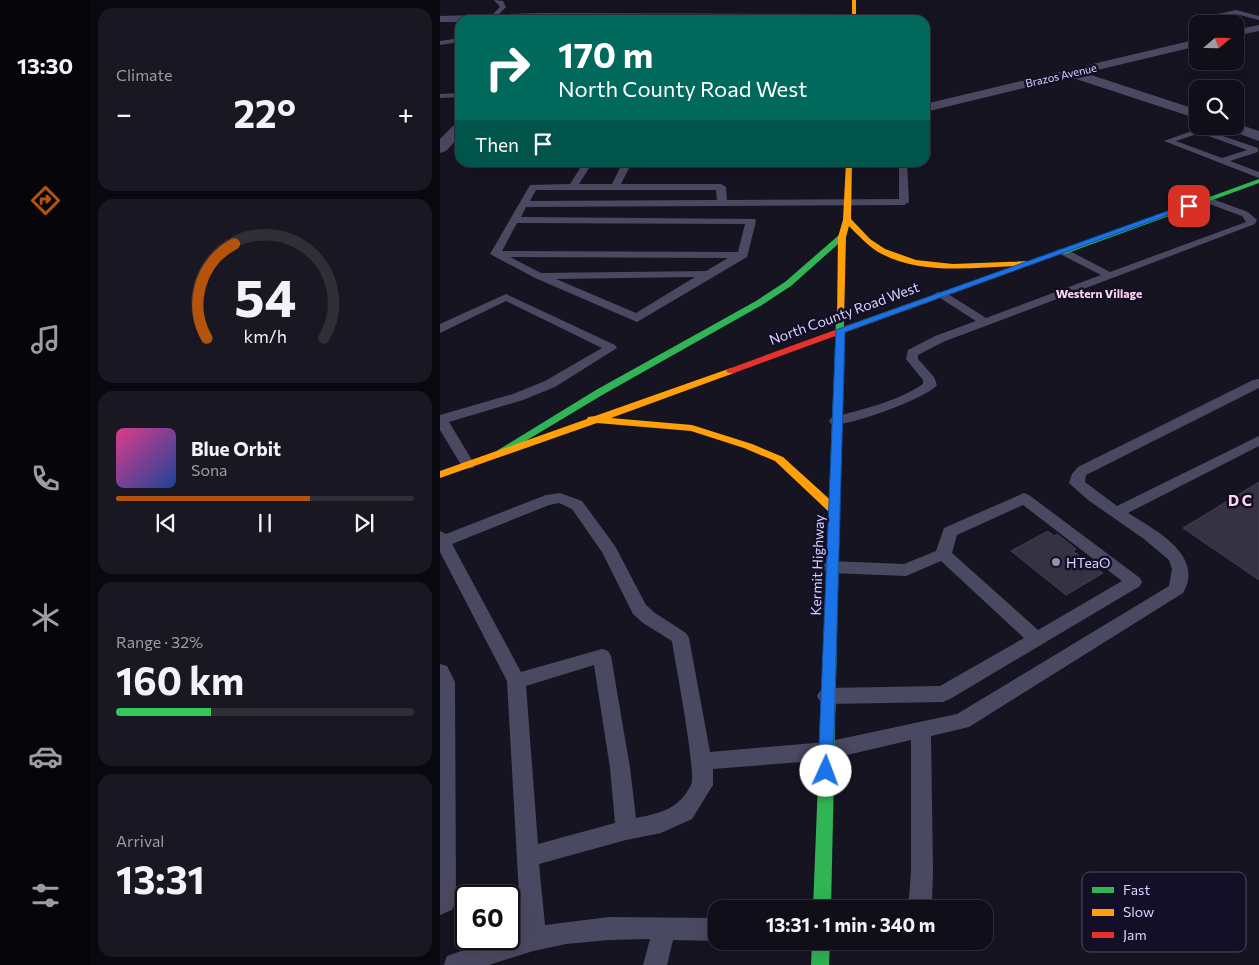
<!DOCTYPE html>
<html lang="en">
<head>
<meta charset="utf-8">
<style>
	body { margin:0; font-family:Commissioner,sans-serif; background:#191822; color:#f1f3f6; height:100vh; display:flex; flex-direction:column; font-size:19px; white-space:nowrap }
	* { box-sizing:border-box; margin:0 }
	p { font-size:16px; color:#9c9ca2 }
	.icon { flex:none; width:28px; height:28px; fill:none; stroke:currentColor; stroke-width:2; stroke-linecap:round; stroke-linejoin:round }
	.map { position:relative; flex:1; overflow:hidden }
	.sheet { display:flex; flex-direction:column; gap:8px; padding:8px; background:#09080e; width:350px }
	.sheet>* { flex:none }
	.banner { position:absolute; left:15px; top:15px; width:475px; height:152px; border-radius:15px; box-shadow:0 5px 20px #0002,0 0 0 1px #302f38; background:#00695c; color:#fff; overflow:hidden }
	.needle { width:32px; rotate:70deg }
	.tools { position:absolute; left:749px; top:15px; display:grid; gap:10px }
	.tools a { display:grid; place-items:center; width:55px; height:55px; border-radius:10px; background:#100f19; box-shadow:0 5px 20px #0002,0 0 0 1px #302f38; font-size:25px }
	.speed { position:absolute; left:15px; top:885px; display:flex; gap:10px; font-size:25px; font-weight:700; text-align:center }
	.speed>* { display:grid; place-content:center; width:65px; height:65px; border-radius:50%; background:#100f19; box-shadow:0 5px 20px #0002,0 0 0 1px #302f38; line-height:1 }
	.speed .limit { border:2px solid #111; border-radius:8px; background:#fff; color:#111 }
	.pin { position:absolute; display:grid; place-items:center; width:42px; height:42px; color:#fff; margin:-21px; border-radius:10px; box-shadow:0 2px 8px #0006 }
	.me { position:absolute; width:55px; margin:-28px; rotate:2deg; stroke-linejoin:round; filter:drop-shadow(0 0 4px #0008) }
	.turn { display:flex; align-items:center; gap:18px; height:105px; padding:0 20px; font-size:22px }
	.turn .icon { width:65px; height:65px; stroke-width:2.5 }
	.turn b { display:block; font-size:35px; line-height:42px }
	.then { display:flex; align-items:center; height:48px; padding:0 20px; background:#0003; gap:10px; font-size:19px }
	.big { font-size:38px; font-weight:700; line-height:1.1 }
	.sheet .tile { flex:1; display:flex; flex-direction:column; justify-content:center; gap:8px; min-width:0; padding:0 18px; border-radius:15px; background:#191822 }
	.sheet .dial { align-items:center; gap:0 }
	.dial svg { height:130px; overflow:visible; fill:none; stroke:#302f38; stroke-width:7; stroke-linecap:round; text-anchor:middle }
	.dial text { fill:#f1f3f6; stroke:none }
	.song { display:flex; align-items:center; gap:15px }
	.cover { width:60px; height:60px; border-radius:8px; background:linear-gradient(135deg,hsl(330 70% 55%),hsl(220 70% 35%)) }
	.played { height:5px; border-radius:2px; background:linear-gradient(90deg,#b45309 65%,#302f38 65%) }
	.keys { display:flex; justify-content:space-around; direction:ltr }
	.heat { display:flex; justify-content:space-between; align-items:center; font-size:28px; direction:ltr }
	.charge { height:8px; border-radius:4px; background:linear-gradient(90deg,#34c759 32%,#302f38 0) }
	.trip { position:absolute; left:268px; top:900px; width:285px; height:50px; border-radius:15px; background:#100f19; box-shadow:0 5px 20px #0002,0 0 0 1px #302f38; font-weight:700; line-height:50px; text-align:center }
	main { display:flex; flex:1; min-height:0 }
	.dock { display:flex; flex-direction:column; width:90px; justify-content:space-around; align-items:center; background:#06060a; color:#9c9ca2 }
	.dock .icon { width:35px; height:35px }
	.dock .selected { color:#b45309 }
	.dock b { font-size:22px; color:#f1f3f6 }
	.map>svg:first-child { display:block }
	.building { fill:#343243; stroke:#433f54 }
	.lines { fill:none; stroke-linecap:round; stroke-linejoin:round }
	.lane { fill:#4a4962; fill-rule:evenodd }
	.street { fill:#4a4962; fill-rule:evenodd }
	.fast { fill:#30b455; fill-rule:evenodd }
	.slow { fill:#ff9f0a; fill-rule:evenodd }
	.jam { fill:#e5322d; fill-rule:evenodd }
	.route { fill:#1a73e8; stroke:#114b97 }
	.poi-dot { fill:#9591b1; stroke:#130f26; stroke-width:2 }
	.labels { text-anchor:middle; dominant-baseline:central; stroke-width:5; stroke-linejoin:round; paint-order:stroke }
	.far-street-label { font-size:11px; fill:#d9d4ff; stroke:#130f26 }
	.far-neighbourhood-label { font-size:12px; font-weight:bold; fill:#ffd6f0; stroke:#130f26 }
	.street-label { font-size:14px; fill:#d9d4ff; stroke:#130f26 }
	.poi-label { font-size:14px; fill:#d9d4ff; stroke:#130f26; text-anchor:start }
	.neighbourhood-label { font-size:15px; font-weight:bold; fill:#ffd6f0; stroke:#130f26 }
	.key { fill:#130f26; stroke:#4e4a67; stroke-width:1 }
	.key-label { font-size:14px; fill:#d9d4ff }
</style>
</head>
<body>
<main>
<nav class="dock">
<b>13:30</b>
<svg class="icon selected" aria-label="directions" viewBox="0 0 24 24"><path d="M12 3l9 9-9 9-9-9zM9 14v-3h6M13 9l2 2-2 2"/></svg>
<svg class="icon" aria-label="music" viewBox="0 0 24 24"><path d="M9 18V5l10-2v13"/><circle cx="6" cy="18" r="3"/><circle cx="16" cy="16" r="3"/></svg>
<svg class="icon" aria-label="phone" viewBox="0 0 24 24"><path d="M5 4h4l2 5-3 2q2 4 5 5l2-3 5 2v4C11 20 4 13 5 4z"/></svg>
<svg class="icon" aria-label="climate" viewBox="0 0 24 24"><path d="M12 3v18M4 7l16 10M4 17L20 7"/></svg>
<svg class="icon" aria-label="car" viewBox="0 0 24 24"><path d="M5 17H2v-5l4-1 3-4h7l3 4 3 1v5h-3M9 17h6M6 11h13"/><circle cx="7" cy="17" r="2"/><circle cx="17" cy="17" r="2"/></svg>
<svg class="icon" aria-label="filters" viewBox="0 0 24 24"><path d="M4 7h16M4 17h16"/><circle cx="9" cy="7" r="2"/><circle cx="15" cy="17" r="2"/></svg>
</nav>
<section class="sheet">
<div class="tile"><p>Climate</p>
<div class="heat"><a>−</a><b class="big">22°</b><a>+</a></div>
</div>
<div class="tile dial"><svg viewBox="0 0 100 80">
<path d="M14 69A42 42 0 1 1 86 69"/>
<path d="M14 69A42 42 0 0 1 31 11" stroke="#b45309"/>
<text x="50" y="56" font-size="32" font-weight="700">54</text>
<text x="50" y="72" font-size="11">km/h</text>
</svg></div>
<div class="tile">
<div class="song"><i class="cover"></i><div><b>Blue Orbit</b><p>Sona</p></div></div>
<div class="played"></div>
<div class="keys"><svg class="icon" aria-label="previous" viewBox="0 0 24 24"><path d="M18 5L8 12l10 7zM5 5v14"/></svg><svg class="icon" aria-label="pause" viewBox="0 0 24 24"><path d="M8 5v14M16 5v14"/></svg><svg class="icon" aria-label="next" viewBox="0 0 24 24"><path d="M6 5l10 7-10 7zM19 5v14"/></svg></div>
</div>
<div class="tile"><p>Range · 32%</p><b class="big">160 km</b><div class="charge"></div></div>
<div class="tile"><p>Arrival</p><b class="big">13:31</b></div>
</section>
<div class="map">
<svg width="819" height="965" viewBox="0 0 819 965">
	<rect width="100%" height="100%" fill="#161421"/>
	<!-- building -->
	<g class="building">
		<polygon points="819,482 819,580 743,528"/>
		<polygon points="608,531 614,536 617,534 636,549 633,551 663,573 626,595 571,551"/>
	</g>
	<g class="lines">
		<!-- lane -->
		<g class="lane">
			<polygon points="54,0 63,1 66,7 53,20 47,20 60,7"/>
			<polygon points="796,10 819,16 819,20 796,14 765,20 772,24 763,24 759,21 760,18"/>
			<polygon points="20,38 20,42 0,45 0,41"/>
			<polygon points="20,93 20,97 0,98 0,94"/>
			<path d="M 766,126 L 779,126 L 768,131 L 818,148 L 818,152 L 790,161 L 819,172 L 819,178 L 724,141 ZM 760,133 L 807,150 L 782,158 L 736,141 Z"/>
			<path d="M 144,162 L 153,162 L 139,184 L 172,184 L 183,162 L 192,162 L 181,184 L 281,184 L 286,187 L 287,200 L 459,199 L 459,162 L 467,162 L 469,202 L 464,205 L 86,207 L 81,217 L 315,219 L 316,221 L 307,257 L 197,322 L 95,278 L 50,254 L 90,185 L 130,184 ZM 96,190 L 276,190 L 277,200 L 90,201 ZM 77,223 L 305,224 L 298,252 L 62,251 ZM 70,257 L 288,258 L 266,271 L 101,273 ZM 255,277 L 196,313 L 116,279 Z"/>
			<path d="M 767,197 L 808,212 L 817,220 L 815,224 L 503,342 L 478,355 L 478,359 L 494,377 L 497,385 C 487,398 406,428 391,424 L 389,421 L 391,418 C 422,409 457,402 483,384 L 483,380 L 466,359 L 468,350 L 495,336 L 536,321 L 497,296 L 495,294 L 497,292 L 505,292 L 546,318 L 661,275 L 618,253 L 617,251 L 618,249 L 626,249 L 670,272 L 806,222 L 802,216 L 764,202 L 764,198 Z"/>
			<polygon points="66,294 175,345 177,348 115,387 83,400 9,422 35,465 33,468 23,468 0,430 0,415 73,394 105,381 162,348 66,301 0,333 0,324"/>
			<path d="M 819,379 L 819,388 L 646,475 L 645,482 L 677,506 L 819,436 L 819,446 L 688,513 C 715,530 765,555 743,593 L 529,727 L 491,736 L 493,871 L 492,903 L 489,909 L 463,909 L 469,898 L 471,871 L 471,740 L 386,760 L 273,769 L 273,785 L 252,819 L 221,833 L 186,840 L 99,864 L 105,925 L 169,917 L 276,918 L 277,941 L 233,940 L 227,965 L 203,965 L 210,939 L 169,940 L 126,944 L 93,951 L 49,965 L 4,965 L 7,956 L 56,939 L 69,939 L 69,935 L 81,931 L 67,681 L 0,552 L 0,531 L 6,534 L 106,495 L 120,493 L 142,501 L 175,546 L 206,605 L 215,613 L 246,633 L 249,638 L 270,752 L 386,742 L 517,714 L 729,586 L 732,569 L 729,560 L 704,539 L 648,500 L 629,483 L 632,474 L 638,467 L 813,380 ZM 119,503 L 132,509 L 162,552 L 193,614 L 203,623 L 232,641 C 235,662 257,773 251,785 C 239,809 221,813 196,818 L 190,768 L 171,656 L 168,651 L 162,649 L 81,672 L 12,544 L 109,505 ZM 154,665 L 170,768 L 175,823 L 98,844 L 86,686 Z"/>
			<path d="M 584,493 L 589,495 L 700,578 L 702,582 L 700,586 L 510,699 L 503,702 L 387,704 L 380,701 L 377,696 L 380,691 L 387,688 L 500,686 L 584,638 L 501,561 L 466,576 L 391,573 L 385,571 L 383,567 L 385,563 L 391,561 L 464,564 L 496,551 L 504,528 ZM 583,505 L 682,581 L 598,630 L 512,553 L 517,535 Z"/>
			<polygon points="0,664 7,666 15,682 16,902 12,910 0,915"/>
		</g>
		<!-- street -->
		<g class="street">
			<polygon points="102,13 414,14 420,17 415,20 20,20 20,22 0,22 0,16"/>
			<polygon points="819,25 819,31 795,36 795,30"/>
			<polygon points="758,39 758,46 645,73 758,110 758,119 630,77 485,112 485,104"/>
			<polygon points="20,123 20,136 6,151 0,153 0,139 15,124"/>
			<polygon points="795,123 819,131 819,141 786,129 784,126 795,126"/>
		</g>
		<!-- fast -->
		<g class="fast">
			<polygon points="819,179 819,183 625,254 618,252"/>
			<polygon points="399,235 406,237 351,286 322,305 164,394 59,457 55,458 50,455 156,390 316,301 345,282"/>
			<polygon points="400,317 404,320 391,909 373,909 396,320"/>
			<polygon points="372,941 390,941 389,965 371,965"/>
		</g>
		<!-- slow -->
		<g class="slow">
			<rect x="412" y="0" width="4" height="20"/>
			<path d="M 406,162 L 412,162 L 411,219 L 430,239 L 445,249 L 476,260 L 513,264 L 589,261 L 622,250 L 626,252 L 409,331 L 403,331 L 403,327 L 575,266 C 530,268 479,275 438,252 C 427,245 418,235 409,226 L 406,237 L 404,320 L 403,322 L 397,322 L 398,237 L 403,220 Z"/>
			<polygon points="291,368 294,369 296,371 294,373 171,418 252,425 312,444 343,457 397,506 399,509 397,512 389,512 335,461 304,448 251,431 157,423 0,478 0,471 147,419 148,417 155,416"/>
		</g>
		<!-- jam -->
		<polygon class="jam" points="406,326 411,329 409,331 294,373 288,373 286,371 288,369"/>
	</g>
	<!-- route -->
	<polygon class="route" points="747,204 753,206 405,332 393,771 391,776 386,778 380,776 378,771 396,330"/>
	<!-- markers -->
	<circle class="poi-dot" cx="616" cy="562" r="5"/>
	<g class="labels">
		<!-- far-street labels -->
		<g class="far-street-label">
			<text transform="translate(621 75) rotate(-13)">Brazos Avenue</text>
		</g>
		<!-- far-neighbourhood labels -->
		<g class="far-neighbourhood-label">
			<text x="659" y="293">Western Village</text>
		</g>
		<!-- street labels -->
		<g class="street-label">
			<text transform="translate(404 313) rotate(-20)">North County Road West</text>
			<text transform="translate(377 565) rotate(-88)">Kermit Highway</text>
		</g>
		<!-- poi labels -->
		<g class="poi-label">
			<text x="626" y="562">HTeaO</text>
		</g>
		<!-- neighbourhood labels -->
		<g class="neighbourhood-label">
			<text x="800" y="500">D C</text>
		</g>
	</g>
	<!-- legend -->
	<rect x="642" y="872" width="164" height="80" rx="8" class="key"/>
	<rect x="652" y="887" width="22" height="6" fill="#30b455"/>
	<rect x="652" y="909" width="22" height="7" fill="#ff9f0a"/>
	<rect x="652" y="932" width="22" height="6" fill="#e5322d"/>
	<g class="key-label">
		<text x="683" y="895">Fast</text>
		<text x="683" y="917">Slow</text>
		<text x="683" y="940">Jam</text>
	</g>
</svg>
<div class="tools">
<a><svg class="needle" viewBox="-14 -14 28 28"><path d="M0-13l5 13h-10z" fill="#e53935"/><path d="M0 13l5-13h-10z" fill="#9c9ca2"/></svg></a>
<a><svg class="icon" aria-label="search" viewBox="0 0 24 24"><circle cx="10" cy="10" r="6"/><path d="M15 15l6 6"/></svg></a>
</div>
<div class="speed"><div class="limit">60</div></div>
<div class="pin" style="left:749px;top:206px;background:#d93025"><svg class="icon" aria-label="arrive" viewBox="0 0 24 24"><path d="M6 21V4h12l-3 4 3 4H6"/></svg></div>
<svg class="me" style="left:386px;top:771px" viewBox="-20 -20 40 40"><circle r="19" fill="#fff"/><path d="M0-13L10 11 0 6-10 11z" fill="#1a73e8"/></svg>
<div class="trip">13:31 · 1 min · 340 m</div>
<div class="banner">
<div class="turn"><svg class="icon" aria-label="right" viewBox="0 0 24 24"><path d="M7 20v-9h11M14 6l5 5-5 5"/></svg><div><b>170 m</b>North County Road West</div></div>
<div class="then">Then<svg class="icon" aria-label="arrive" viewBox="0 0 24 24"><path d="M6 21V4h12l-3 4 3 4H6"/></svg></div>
</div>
</div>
</main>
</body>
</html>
